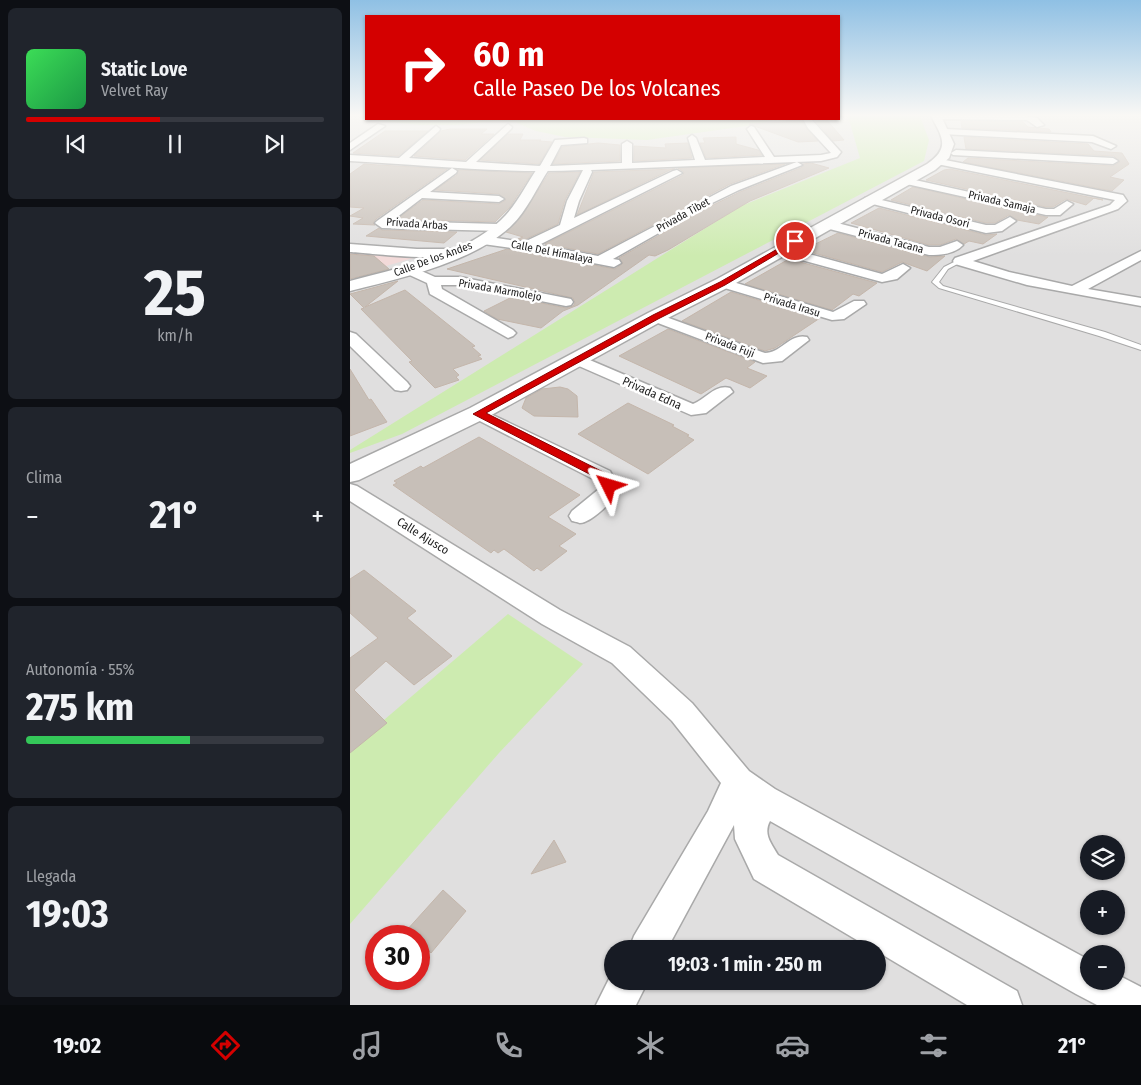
<!DOCTYPE html>
<html lang="es">
<head>
<meta charset="utf-8">
<style>
	body { margin:0; font-family:"Fira Sans Condensed",sans-serif; background:#20242c; color:#f1f3f6; height:100vh; display:flex; flex-direction:column; font-size:19px; white-space:nowrap }
	* { box-sizing:border-box; margin:0 }
	p { font-size:16px; color:#9ea1a6 }
	.icon { flex:none; width:28px; height:28px; fill:none; stroke:currentColor; stroke-width:2; stroke-linecap:round; stroke-linejoin:round }
	.map { position:relative; flex:1; overflow:hidden }
	.drawer { display:flex; flex-direction:column; gap:8px; padding:8px; background:#0d0f14; width:350px }
	.drawer>* { flex:none }
	.guide { position:absolute; left:15px; top:15px; width:475px; height:105px; border-radius:0px; box-shadow:0 1px 4px #0004; background:#d40000; color:#fff; overflow:hidden }
	.fabs { position:absolute; left:730px; top:835px; display:grid; gap:10px }
	.fabs a { display:grid; place-items:center; width:45px; height:45px; border-radius:50%; background:#171b24; box-shadow:0 1px 4px #0004; font-size:25px }
	.speed { position:absolute; left:15px; top:925px; display:flex; gap:10px; font-size:25px; font-weight:700; text-align:center }
	.speed>* { display:grid; place-content:center; width:65px; height:65px; border-radius:50%; background:#171b24; box-shadow:0 1px 4px #0004; line-height:1 }
	.speed .limit { border:8px solid #d22; background:#fff; color:#111 }
	.pin { position:absolute; display:grid; place-items:center; width:42px; height:42px; color:#fff; margin:-21px; border:2px solid #fff; border-radius:50%; box-shadow:0 1px 5px #0007 }
	.me { position:absolute; width:55px; margin:-28px; rotate:310deg; stroke-linejoin:round; filter:drop-shadow(0 0 4px #0008) }
	.turn { display:flex; align-items:center; gap:18px; height:105px; padding:0 25px; font-size:22px }
	.turn .icon { width:65px; height:65px; stroke-width:2.5 }
	.turn b { display:block; font-size:35px; line-height:42px }
	.big { font-size:38px; font-weight:700; line-height:1.1 }
	.drawer .card { flex:1; display:flex; flex-direction:column; justify-content:center; gap:8px; min-width:0; padding:0 18px; border-radius:8px; background:#20242c }
	.drawer .dial { align-items:center; gap:0 }
	.dial b { font-size:65px; line-height:1 }
	.song { display:flex; align-items:center; gap:15px }
	.cover { width:60px; height:60px; border-radius:8px; background:linear-gradient(135deg,hsl(130 70% 55%),hsl(140 70% 35%)) }
	.played { height:5px; border-radius:2px; background:linear-gradient(90deg,#d40000 45%,#363941 45%) }
	.keys { display:flex; justify-content:space-around; direction:ltr }
	.heat { display:flex; justify-content:space-between; align-items:center; font-size:28px; direction:ltr }
	.charge { height:8px; border-radius:4px; background:linear-gradient(90deg,#34c759 55%,#363941 0) }
	.trip { position:absolute; left:254px; top:940px; width:282px; height:50px; border-radius:25px; background:#171b24; box-shadow:0 1px 4px #0004; font-weight:700; line-height:50px; text-align:center }
	.tab-bar { display:flex; height:80px; justify-content:space-around; align-items:center; background:#090b0e; color:#9ea1a6 }
	.tab-bar .icon { width:35px; height:35px }
	.tab-bar .active { color:#d40000 }
	.tab-bar b { font-size:22px; color:#f1f3f6 }
	main { display:flex; flex:1; min-height:0 }
	.map>svg:first-child { display:block }
	.residential { fill:#e0dfdf; fill-rule:evenodd }
	.commercial { fill:#f2dad9 }
	.grass { fill:#cdebb0 }
	.building { fill:#c7bfb8; stroke:#c4b6ab }
	.lines { fill:none; stroke-linecap:round; stroke-linejoin:round }
	.service-casing { stroke:#a9a9a9; stroke-width:2 }
	.minor-casing { stroke:#a9a9a9; stroke-width:3 }
	.tertiary-casing { stroke:#a9a9a9; stroke-width:3 }
	.service { fill:#fff; fill-rule:evenodd }
	.minor { fill:#fff; fill-rule:evenodd }
	.tertiary { fill:#fff; fill-rule:evenodd }
	.route { fill:#d40000; stroke:#8a0000 }
	.labels { text-anchor:middle; dominant-baseline:central; stroke-width:5; stroke-linejoin:round; paint-order:stroke }
	.far-street-label { font-size:11px; fill:#222; stroke:#fff }
	.street-label { font-size:12px; fill:#222; stroke:#fff }
</style>
</head>
<body>
<main>
<section class="drawer">
<div class="card">
<div class="song"><i class="cover"></i><div><b>Static Love</b><p>Velvet Ray</p></div></div>
<div class="played"></div>
<div class="keys"><svg class="icon" aria-label="previous" viewBox="0 0 24 24"><path d="M18 5L8 12l10 7zM5 5v14"/></svg><svg class="icon" aria-label="pause" viewBox="0 0 24 24"><path d="M8 5v14M16 5v14"/></svg><svg class="icon" aria-label="next" viewBox="0 0 24 24"><path d="M6 5l10 7-10 7zM19 5v14"/></svg></div>
</div>
<div class="card dial"><b>25</b><p>km/h</p></div>
<div class="card"><p>Clima</p>
<div class="heat"><a>−</a><b class="big">21°</b><a>+</a></div>
</div>
<div class="card"><p>Autonomía · 55%</p><b class="big">275 km</b><div class="charge"></div></div>
<div class="card"><p>Llegada</p><b class="big">19:03</b></div>
</section>
<div class="map">
<svg width="791" height="1005" viewBox="0 0 791 1005">
	<rect width="100%" height="100%" fill="#f2efe9"/>
	<!-- residential -->
	<path class="residential" d="M 0,116 L 16,116 L 16,119 L 489,119 L 489,116 L 791,116 L 791,1005 L 0,1005 ZM 739,844 L 766,844 L 766,871 L 739,871 ZM 739,899 L 766,899 L 766,926 L 739,926 ZM 26,936 L 69,936 L 69,979 L 26,979 ZM 262,949 L 528,949 L 528,981 L 262,981 ZM 739,954 L 766,954 L 766,981 L 739,981 Z"/>
	<!-- commercial -->
	<polygon class="commercial" points="0,252 70,256 2,276"/>
	<!-- grass -->
	<g class="grass">
		<polygon points="10,116 16,116 16,119 425,119 410,124 297,140 215,137 186,131 165,122 147,121 106,125 70,125 12,119"/>
		<polygon points="498,116 570,116 579,140 574,161 52,434 0,453 0,450 391,206 510,158"/>
		<polygon points="158,614 233,664 149,753 0,924 0,749"/>
	</g>
	<!-- building -->
	<g class="building">
		<polygon points="464,119 476,119 494,140 483,141"/>
		<polygon points="436,120 451,120 457,129 468,141 448,142 399,124 437,122"/>
		<polygon points="611,121 673,122 678,127 699,129 701,132 612,128"/>
		<polygon points="100,129 137,129 131,134 144,134 115,160 64,156 91,131"/>
		<polygon points="35,131 78,131 48,156 3,153"/>
		<polygon points="158,134 173,134 170,140 191,140 189,141 202,142 189,164 130,160"/>
		<polygon points="386,137 386,144 408,150 412,155 356,158 350,143 355,143 353,138"/>
		<polygon points="614,137 738,144 744,151 772,153 779,164 760,177 774,180 762,191 613,162 618,158 763,166 770,162 764,156 616,149"/>
		<polygon points="248,143 270,145 270,161 203,164 212,147"/>
		<polygon points="338,143 342,158 284,161 284,146 316,148 315,144"/>
		<polygon points="461,163 479,168 400,201 318,250 305,256 299,255 228,305 213,311 191,328 147,319 134,311 162,297 216,308 223,306 225,303 223,298 97,269 157,249 265,269 273,263 269,258 359,207 390,192 453,167 453,164"/>
		<polygon points="14,164 29,165 97,169 26,219 23,223 25,225 3,224 13,218 0,216 14,208 0,207 0,174"/>
		<polygon points="435,164 380,184 248,254 195,244 333,175 334,172 328,168"/>
		<polygon points="325,169 322,169 227,215 244,172"/>
		<polygon points="600,169 753,200 744,198 736,205 716,199 703,207 696,207 576,180 594,170"/>
		<polygon points="108,170 182,173 160,207 145,222 47,219 73,200 149,204 156,200 149,194 85,190 107,175"/>
		<polygon points="230,172 215,200 208,224 174,240 168,239 173,237 156,232 173,214 199,173"/>
		<polygon points="563,187 696,217 698,217 689,224 667,220 659,215 645,223 636,223 541,200"/>
		<polygon points="529,208 636,235 647,234 633,244 619,241 614,244 606,239 590,245 579,245 501,223"/>
		<polygon points="29,228 32,230 107,232 94,243 16,236"/>
		<polygon points="488,233 579,257 595,256 577,271 552,262 532,272 453,250"/>
		<polygon points="0,254 24,256 39,269 0,279"/>
		<polygon points="439,259 527,283 509,296 503,294 482,310 395,284"/>
		<polygon points="48,281 15,307 55,290 125,346 122,347 131,355 128,356 132,359 103,369 109,375 106,377 109,380 85,388 59,362 62,361 11,309 14,308 0,294"/>
		<polygon points="381,292 470,318 425,348 415,351 332,321"/>
		<polygon points="318,329 405,362 397,368 417,376 400,388 376,378 351,394 269,356"/>
		<polygon points="0,369 19,400 21,399 37,422 0,436"/>
		<polygon points="210,387 218,389 227,396 228,417 184,416 172,408 176,398 192,389"/>
		<polygon points="278,403 324,425 322,426 339,435 337,436 344,440 298,474 228,434"/>
		<polygon points="129,437 230,495 198,517 226,534 209,546 217,551 191,571 187,568 184,571 154,549 148,553 144,550 141,553 43,485 47,483 44,481 71,466 73,468"/>
		<polygon points="14,570 66,611 57,618 102,656 64,685 36,661 4,690 37,723 0,753 0,658 28,638 0,613 0,579"/>
		<polygon points="204,840 216,862 181,874"/>
		<polygon points="93,890 116,911 81,953 69,942 69,936 62,936 56,931"/>
	</g>
	<g class="lines">
		<!-- service casing -->
		<g class="service-casing">
			<polygon id="service" points="608,260 613,261 598,269 589,282 593,286 755,332 791,345 791,350 749,336 589,288 582,282 594,267"/>
		</g>
		<!-- minor casing -->
		<g class="minor-casing">
			<g id="minor">
				<polygon points="584,116 677,116 687,118 694,125 687,127 677,120 587,119 584,119"/>
				<path d="M 453,119 L 461,119 L 489,150 L 491,152 L 487,157 L 471,161 L 241,170 L 242,172 L 229,201 L 224,218 L 323,171 L 327,170 L 332,173 L 189,245 L 248,256 L 381,186 L 444,163 L 447,162 L 452,165 L 389,190 L 358,205 L 263,259 L 269,260 L 271,263 L 264,267 L 176,250 L 133,244 L 127,240 L 133,236 L 174,242 L 210,225 L 217,201 L 233,170 C 155,174 78,165 0,161 L 0,155 L 49,158 L 86,126 L 90,129 L 89,131 L 59,158 L 116,162 L 158,124 L 162,127 L 161,129 L 126,162 L 190,166 L 205,140 L 234,138 L 237,139 L 237,143 L 211,145 L 200,166 L 272,163 L 272,144 L 277,141 L 282,144 L 282,163 L 345,160 L 338,138 L 342,135 L 346,138 L 355,160 L 415,157 L 397,129 L 401,126 L 404,127 L 424,157 L 471,155 L 481,153 L 458,128 Z"/>
				<polygon points="28,124 35,126 0,150 0,143"/>
				<polygon points="595,129 743,136 766,146 761,149 742,142 592,134 591,132"/>
				<polygon points="606,150 763,158 768,161 763,164 603,155 601,153"/>
				<polygon points="590,159 773,195 777,201 768,209 623,261 659,272 722,286 791,251 791,260 738,289 791,298 791,306 677,285 605,264 603,261 605,258 760,205 765,200 587,164 587,160"/>
				<polygon points="102,168 107,171 106,173 80,192 149,196 154,199 149,202 72,198 42,221 148,224 154,228 152,231 32,228 25,223 27,221"/>
				<polygon points="556,178 696,209 704,209 717,201 723,204 710,215 696,215 552,183 551,181"/>
				<polygon points="519,197 636,225 645,225 660,217 666,221 652,231 636,233 515,202 514,200 515,198"/>
				<path d="M 476,220 L 579,247 L 590,247 L 607,241 L 613,245 C 605,254 591,255 579,255 L 472,227 L 470,224 Z"/>
				<path d="M 0,244 L 67,249 L 106,249 L 112,253 C 104,263 17,253 0,252 Z"/>
				<polygon points="430,246 532,274 553,264 560,268 547,279 532,282 426,253 424,250 426,247"/>
				<polygon points="58,265 85,277 110,277 216,298 221,299 223,302 221,305 216,306 110,285 91,285 92,289 163,330 166,333 163,336 158,338 80,294 77,283 53,272 51,269"/>
				<polygon points="373,279 483,312 504,301 514,301 516,304 494,319 482,320 368,286 366,283 368,280"/>
				<path d="M 305,313 L 415,353 C 431,353 440,333 457,337 L 459,340 L 432,361 L 413,363 L 300,320 L 298,317 L 300,314 Z"/>
				<polygon points="0,332 6,334 57,382 60,386 57,390 51,391 45,390 0,346"/>
				<path d="M 228,355 L 343,404 C 356,399 365,384 380,388 L 383,392 L 356,413 L 341,415 L 222,363 L 220,360 L 222,357 Z"/>
				<path d="M 128,408 L 260,471 L 270,490 C 265,499 241,523 230,523 C 230,523 223,521 222,521 L 219,516 L 222,511 L 249,489 L 245,480 L 122,417 L 119,413 L 122,409 Z"/>
				<path d="M 0,484 L 7,486 L 210,610 L 280,647 L 342,703 L 399,771 L 425,789 L 739,960 L 739,981 L 766,981 L 766,974 L 791,987 L 791,1005 L 747,1005 L 726,994 L 420,821 C 413,834 421,843 428,855 L 667,991 L 672,1005 L 617,1005 L 528,952 L 528,949 L 522,949 L 404,879 L 385,839 L 384,825 L 317,949 L 279,949 L 284,936 L 358,811 L 371,783 L 322,721 L 262,663 L 192,624 L 0,501 Z"/>
				<polygon points="262,973 262,981 298,981 286,1005 246,1005"/>
			</g>
		</g>
		<!-- tertiary casing -->
		<g class="tertiary-casing">
			<g id="tertiary">
				<path d="M 581,116 L 591,116 L 604,144 L 599,158 L 585,170 L 379,287 L 312,321 L 136,418 L 9,480 L 0,482 L 0,464 L 120,408 L 298,313 L 367,279 L 577,164 C 600,148 593,138 581,116 Z"/>
				<path d="M 193,165 L 199,169 C 187,187 177,211 161,226 C 122,263 51,278 0,291 L 0,281 C 50,267 112,257 151,220 C 167,205 176,184 189,166 Z"/>
			</g>
		</g>
		<!-- service -->
		<use href="#service" class="service"/>
		<!-- minor -->
		<use href="#minor" class="minor"/>
		<!-- tertiary -->
		<use href="#tertiary" class="tertiary"/>
	</g>
	<!-- sky -->
	<linearGradient id="sky" x2="0" y2="1"><stop stop-color="#8fc0e4"/><stop offset="0.45" stop-color="#f9f8f5"/><stop offset="1" stop-color="#f9f8f5" stop-opacity="0"/></linearGradient>
	<rect width="791" height="256" fill="url(#sky)"/>
	<!-- route -->
	<polygon class="route" points="443,240 449,241 375,285 308,319 136,413 257,474 265,486 263,488 255,488 249,479 123,414 303,315 370,282"/>
	<g class="labels">
		<!-- far-street labels -->
		<g class="far-street-label">
			<text transform="translate(652 202) rotate(13)">Privada Samaja</text>
			<text transform="translate(333 215) rotate(-29)">Privada Tibet</text>
			<text transform="translate(590 217) rotate(14)">Privada Osori</text>
			<text transform="translate(67 224) rotate(4)">Privada Arbas</text>
			<text transform="translate(541 241) rotate(15)">Privada Tacana</text>
			<text transform="translate(202 252) rotate(11)">Calle Del Himalaya</text>
			<text transform="translate(83 259) rotate(-20)">Calle De los Andes</text>
			<text transform="translate(150 290) rotate(10)">Privada Marmolejo</text>
			<text transform="translate(442 305) rotate(17)">Privada Irasu</text>
			<text transform="translate(380 345) rotate(21)">Privada Fuji</text>
		</g>
		<!-- street labels -->
		<g class="street-label">
			<text transform="translate(302 393) rotate(24)">Privada Edna</text>
			<text transform="translate(73 536) rotate(32)">Calle Ajusco</text>
		</g>
	</g>
</svg>
<div class="fabs">
<a><svg class="icon" aria-label="layers" viewBox="0 0 24 24"><path d="M12 4l9 5-9 5-9-5zM3 14l9 5 9-5"/></svg></a>
<a>+</a>
<a>−</a>
</div>
<div class="speed"><div class="limit">30</div></div>
<div class="pin" style="left:445px;top:241px;background:#d93025"><svg class="icon" aria-label="arrive" viewBox="0 0 24 24"><path d="M6 21V4h12l-3 4 3 4H6"/></svg></div>
<svg class="me" style="left:259px;top:486px" viewBox="-20 -20 40 40"><path d="M0-17L14 15 0 8-14 15z" fill="#d40000" stroke="#fff" stroke-width="4"/></svg>
<div class="trip">19:03 · 1 min · 250 m</div>
<div class="guide">
<div class="turn"><svg class="icon" aria-label="right" viewBox="0 0 24 24"><path d="M7 20v-9h11M14 6l5 5-5 5"/></svg><div><b>60 m</b>Calle Paseo De los Volcanes</div></div>
</div>
</div>
</main>
<nav class="tab-bar">
<b>19:02</b>
<svg class="icon active" aria-label="directions" viewBox="0 0 24 24"><path d="M12 3l9 9-9 9-9-9zM9 14v-3h6M13 9l2 2-2 2"/></svg>
<svg class="icon" aria-label="music" viewBox="0 0 24 24"><path d="M9 18V5l10-2v13"/><circle cx="6" cy="18" r="3"/><circle cx="16" cy="16" r="3"/></svg>
<svg class="icon" aria-label="phone" viewBox="0 0 24 24"><path d="M5 4h4l2 5-3 2q2 4 5 5l2-3 5 2v4C11 20 4 13 5 4z"/></svg>
<svg class="icon" aria-label="climate" viewBox="0 0 24 24"><path d="M12 3v18M4 7l16 10M4 17L20 7"/></svg>
<svg class="icon" aria-label="car" viewBox="0 0 24 24"><path d="M5 17H2v-5l4-1 3-4h7l3 4 3 1v5h-3M9 17h6M6 11h13"/><circle cx="7" cy="17" r="2"/><circle cx="17" cy="17" r="2"/></svg>
<svg class="icon" aria-label="filters" viewBox="0 0 24 24"><path d="M4 7h16M4 17h16"/><circle cx="9" cy="7" r="2"/><circle cx="15" cy="17" r="2"/></svg>
<b>21°</b>
</nav>
</body>
</html>
